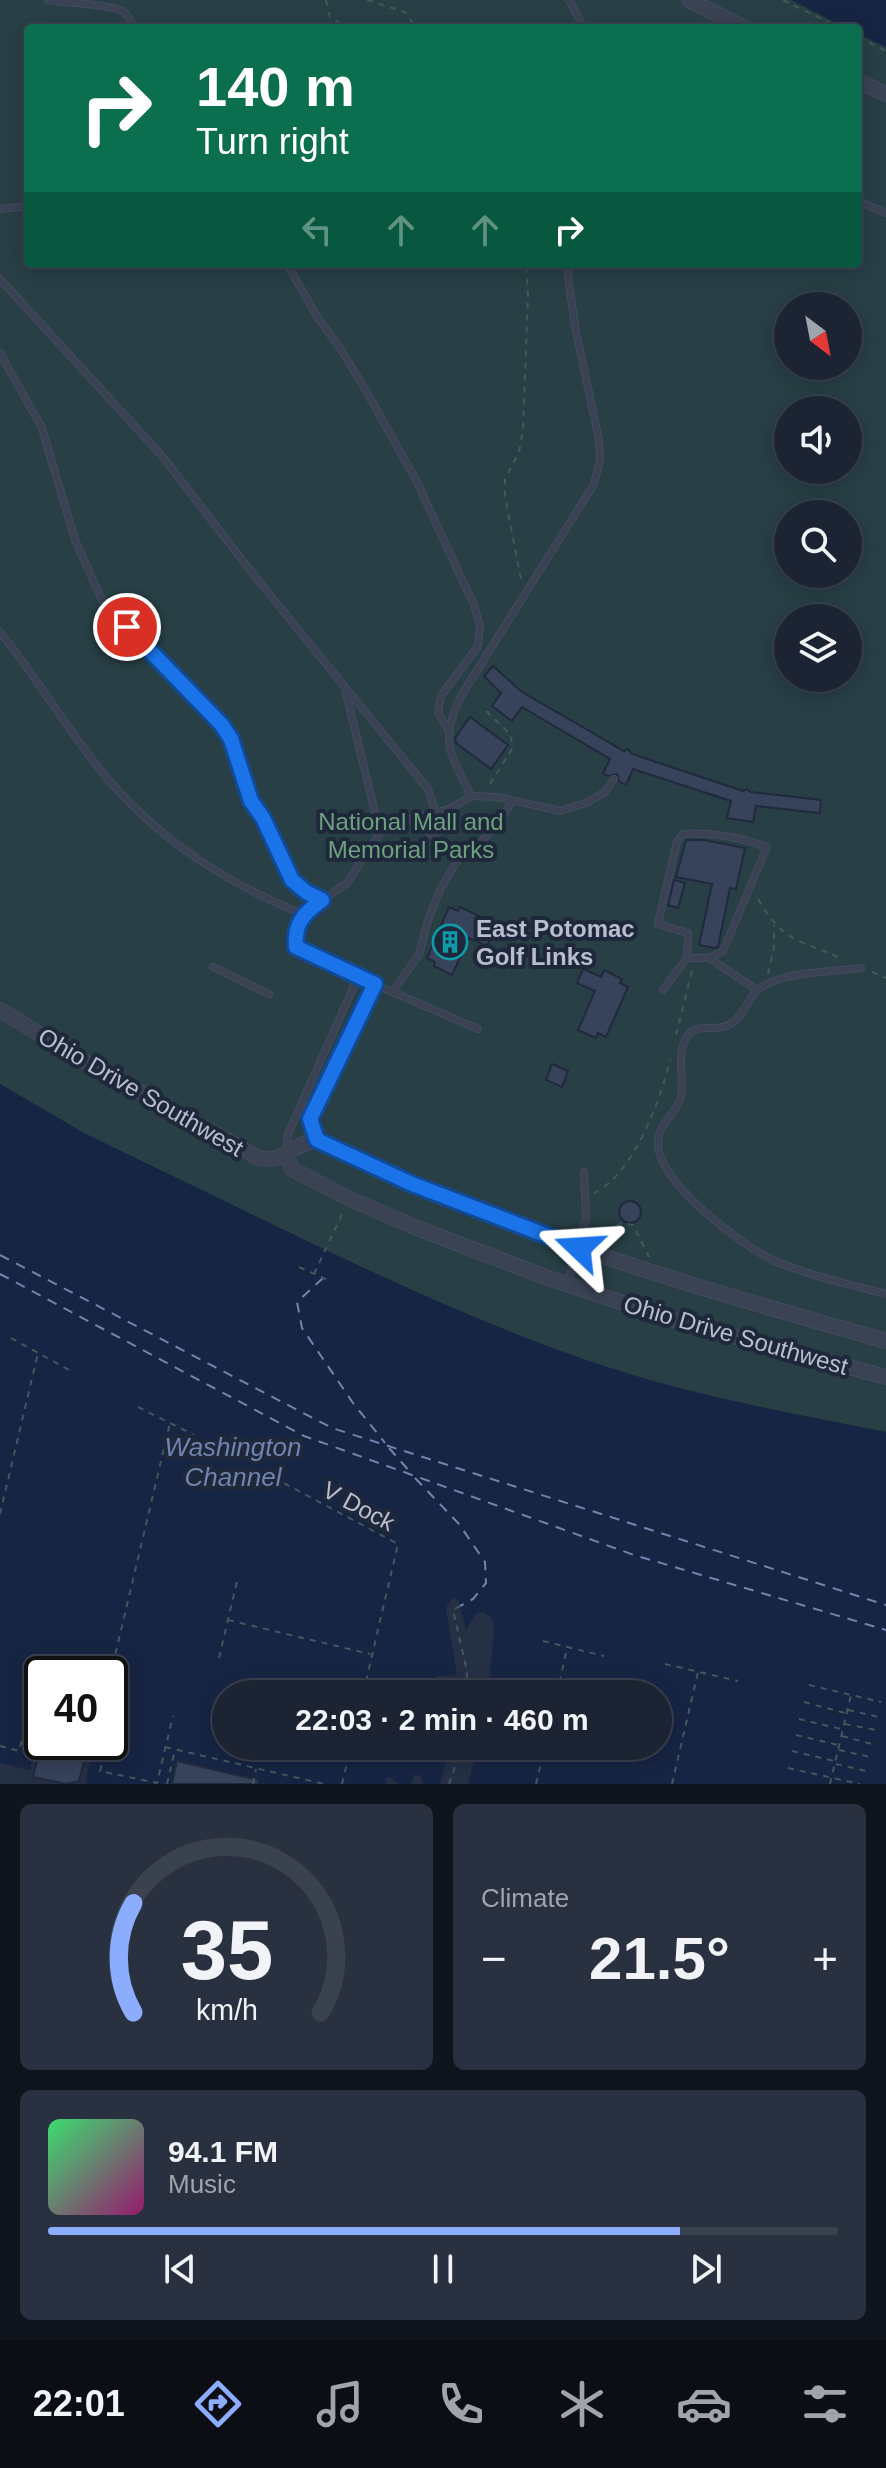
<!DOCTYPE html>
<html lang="en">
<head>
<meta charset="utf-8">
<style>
	body { margin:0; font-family:Arial,sans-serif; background:#293040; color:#f1f3f6; height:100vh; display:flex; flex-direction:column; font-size:30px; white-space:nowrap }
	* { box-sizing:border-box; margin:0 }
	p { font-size:26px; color:#a0a4ac }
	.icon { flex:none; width:44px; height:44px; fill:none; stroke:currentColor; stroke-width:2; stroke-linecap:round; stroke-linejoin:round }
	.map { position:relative; height:1784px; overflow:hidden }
	.sheet { display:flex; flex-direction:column; gap:20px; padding:20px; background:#0f141d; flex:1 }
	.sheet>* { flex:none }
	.top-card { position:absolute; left:24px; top:24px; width:838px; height:244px; border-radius:8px; box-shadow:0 4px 20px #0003,0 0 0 2px #3a414f; background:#0b6e4f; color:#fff; overflow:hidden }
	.needle { width:52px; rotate:148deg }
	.tools { position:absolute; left:774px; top:292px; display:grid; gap:16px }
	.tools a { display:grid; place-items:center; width:88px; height:88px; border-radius:50%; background:#1c2434; box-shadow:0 4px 20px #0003,0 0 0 2px #3a414f; font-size:40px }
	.speed { position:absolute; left:24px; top:1656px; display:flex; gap:16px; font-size:40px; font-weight:700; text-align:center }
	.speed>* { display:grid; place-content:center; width:104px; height:104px; border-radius:50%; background:#1c2434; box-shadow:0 4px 20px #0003,0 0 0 2px #3a414f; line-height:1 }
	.speed .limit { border:4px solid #111; border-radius:12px; background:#fff; color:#111 }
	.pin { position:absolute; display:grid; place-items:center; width:68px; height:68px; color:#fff; margin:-34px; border:4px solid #fff; border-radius:50%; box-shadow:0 2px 8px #0007 }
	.me { position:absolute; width:88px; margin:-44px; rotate:290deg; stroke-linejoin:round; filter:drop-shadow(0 0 6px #0008) }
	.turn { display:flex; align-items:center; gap:28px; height:168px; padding:0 40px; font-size:36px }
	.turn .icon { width:104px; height:104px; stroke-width:2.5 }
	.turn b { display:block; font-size:56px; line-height:68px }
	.lanes { display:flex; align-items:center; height:76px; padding:0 40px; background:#0003; justify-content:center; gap:40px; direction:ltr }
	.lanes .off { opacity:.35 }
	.big { font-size:60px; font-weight:800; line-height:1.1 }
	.sheet .card { flex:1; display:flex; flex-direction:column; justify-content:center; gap:12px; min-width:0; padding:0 28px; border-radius:12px; background:#293040 }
	.sheet .dial { align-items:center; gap:0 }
	.dial svg { height:208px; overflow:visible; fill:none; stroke:#3a414f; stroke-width:7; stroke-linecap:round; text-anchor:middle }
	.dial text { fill:#f1f3f6; stroke:none }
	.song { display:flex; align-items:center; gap:24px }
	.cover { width:96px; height:96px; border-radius:12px; background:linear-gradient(135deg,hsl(140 70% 55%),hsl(320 70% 35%)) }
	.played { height:8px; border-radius:4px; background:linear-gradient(90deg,#8cadfe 80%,#3a414f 80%) }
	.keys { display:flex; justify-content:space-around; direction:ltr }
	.heat { display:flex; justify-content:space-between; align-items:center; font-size:44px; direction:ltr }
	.sheet .tiles { flex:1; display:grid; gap:20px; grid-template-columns:1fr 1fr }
	.card:last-child { grid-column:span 2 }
	.trip { position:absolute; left:212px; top:1680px; width:460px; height:80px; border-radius:40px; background:#1c2434; box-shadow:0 4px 20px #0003,0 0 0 2px #3a414f; font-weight:800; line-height:80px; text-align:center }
	.dock { display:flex; height:128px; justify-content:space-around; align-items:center; background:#0b0e15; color:#a0a4ac }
	.dock .icon { width:56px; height:56px }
	.dock .current { color:#8cadfe }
	.dock b { font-size:36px; color:#f1f3f6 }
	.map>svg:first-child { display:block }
	.green { fill:#283f46; fill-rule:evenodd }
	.water { fill:#172544; fill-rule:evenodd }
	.pier { fill:#253045 }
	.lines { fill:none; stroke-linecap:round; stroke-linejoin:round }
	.ferry { stroke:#6f84ae; stroke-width:2; stroke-dasharray:10 8; stroke-linecap:butt }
	.building { fill:#37435b; stroke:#21293c; stroke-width:2 }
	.service-casing { stroke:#444b5e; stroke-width:8 }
	.tertiary-casing { stroke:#444b5e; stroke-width:16 }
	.path { stroke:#41585d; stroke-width:2; stroke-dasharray:6 6; stroke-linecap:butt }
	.service { stroke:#3a4254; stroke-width:6 }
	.tertiary { stroke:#3a4254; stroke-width:14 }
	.route-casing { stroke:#114b97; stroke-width:20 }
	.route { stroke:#1a73e8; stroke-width:14 }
	.labels { text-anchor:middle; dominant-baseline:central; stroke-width:8; stroke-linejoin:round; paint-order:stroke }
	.park-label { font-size:24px; fill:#6da07e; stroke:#1f273a }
	.poi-label { font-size:24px; font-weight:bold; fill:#b8bece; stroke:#1f273a; text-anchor:start }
	.street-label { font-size:24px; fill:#b8bece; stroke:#1f273a }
	.water-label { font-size:26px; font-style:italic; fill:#6f84ae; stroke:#1f273a }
</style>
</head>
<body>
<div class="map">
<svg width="886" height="1784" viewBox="0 0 886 1784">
	<rect width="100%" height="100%" fill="#253045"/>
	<!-- green -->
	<path class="green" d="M 0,0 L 790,0 L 848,28 L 28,28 L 28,264 L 858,264 L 858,33 L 886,46 L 886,1432 C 785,1412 683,1394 586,1360 C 428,1305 278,1226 127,1154 L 84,1133 L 0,1084 ZM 788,306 L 848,306 L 848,366 L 788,366 ZM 788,410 L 848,410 L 848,470 L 788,470 ZM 788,514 L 848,514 L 848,574 L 788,574 ZM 788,618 L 848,618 L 848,678 L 788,678 Z"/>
	<!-- water -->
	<g class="water">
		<polygon points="792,0 886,0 886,47 858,34 858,28 846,28"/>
		<path d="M 0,1084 L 84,1133 L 127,1154 C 278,1226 428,1305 586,1360 C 683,1394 785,1412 886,1432 L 886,1784 L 423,1784 L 421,1777 L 415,1774 L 411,1784 L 399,1784 L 390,1777 L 386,1779 L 386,1784 L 242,1784 L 177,1761 L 172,1784 L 90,1784 L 85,1783 L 94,1742 L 110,1742 L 110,1674 L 42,1674 L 39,1694 L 42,1696 L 42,1721 L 30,1770 L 0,1763 ZM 226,1694 L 658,1694 L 658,1746 L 226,1746 Z"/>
	</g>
	<!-- pier -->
	<g class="pier">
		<polygon points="453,1597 459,1601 466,1631 476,1613 484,1612 492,1619 494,1632 488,1694 457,1694 456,1679 452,1680 451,1694 435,1694 436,1676 457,1675 446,1608"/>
		<polygon points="450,1746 478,1746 468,1784 440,1784"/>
	</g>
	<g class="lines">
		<!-- ferry -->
		<g class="ferry">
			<polyline points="0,1255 332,1428 886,1605"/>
			<polyline points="0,1274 304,1436 634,1555 886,1630"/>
			<polyline points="323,1278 297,1302 302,1328 353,1403 385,1443"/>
			<polyline points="389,1448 411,1473"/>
			<polyline points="415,1478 459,1524 485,1562 486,1583 473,1599 460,1606"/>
		</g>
	</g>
	<!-- building -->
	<g class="building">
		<polygon points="493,666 522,692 624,751 628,749 632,754 743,791 747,789 750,792 821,800 820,813 756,806 753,822 727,818 731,801 633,769 626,785 619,781 617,774 609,776 603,774 610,759 522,707 512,721 492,706 501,693 484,676"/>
		<polygon points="470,717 508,745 491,769 456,743 455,738"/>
		<polygon points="686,840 704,840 745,848 736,889 730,888 718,947 715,948 699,945 712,884 676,877"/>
		<polygon points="674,880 685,883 678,908 668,905"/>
		<polygon points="449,907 458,911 460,907 479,916 476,922 494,930 487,946 469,938 452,975 434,966 435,962 427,958"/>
		<polygon points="583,969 601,977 604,970 622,979 620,983 628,987 606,1037 598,1033 596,1038 578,1030 595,991 577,983"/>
		<polygon points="552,1064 568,1071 562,1087 546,1080"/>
		<circle cx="630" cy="1212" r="11"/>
		<polygon points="42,1742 89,1742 79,1781 66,1784 33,1777"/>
		<polygon points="177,1761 258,1780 258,1784 172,1784"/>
	</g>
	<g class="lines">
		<!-- service casing -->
		<g class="service-casing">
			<g id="service">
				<path d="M 48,0 C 65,3 112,4 124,12 C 128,16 132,24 135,28"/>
				<polyline points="569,0 584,28"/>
				<polyline points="858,201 886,213"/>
				<polyline points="0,209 28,206"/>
				<polyline points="287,264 318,318 340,348 365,389 416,480 474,605 480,626 478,646 441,696 438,713 449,731"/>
				<polyline points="0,279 162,456 253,574 428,789 436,813"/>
				<polyline points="0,353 42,428 75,540 102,600 221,724 231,739 251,801 263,818 292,880 306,892 322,900"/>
				<path d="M 0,632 C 40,681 71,737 112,784 C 165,844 229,884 302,914 L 347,883 L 380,833 L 410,819 L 450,809 L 471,796 L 498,797 L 560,811 L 586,803 L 605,792 L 614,779"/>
				<polyline points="346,693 380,833"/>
				<path d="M 471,796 C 450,752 439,743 461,696 L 594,484 L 600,460 L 599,440 L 575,326 L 568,276 L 570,264"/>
				<polyline points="416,818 457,861"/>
				<polyline points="291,945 358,977 478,1029"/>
				<polyline points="296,947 295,937 302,914"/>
				<polyline points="709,958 757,990"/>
				<polyline points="213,967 269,994"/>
				<path d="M 861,968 C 832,972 784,971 760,988 C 747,998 744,1017 729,1025 C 717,1032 698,1023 689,1034 C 673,1053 687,1081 680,1100 C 674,1115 658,1125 658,1143 C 657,1182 742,1246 775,1261 C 810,1276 849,1284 886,1294"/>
				<path d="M 663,990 L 687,958 L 688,933 L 658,924 L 677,841 L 683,834 C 712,832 739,837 767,847 L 723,951 L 709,958 L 687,958"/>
				<polyline points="392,992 419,955 428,920 441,888 457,861 484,839 508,809 511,801"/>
				<polyline points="317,1140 310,1119 375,984"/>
				<polyline points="286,1151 288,1134 358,977"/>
				<polyline points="567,1285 586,1218 584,1172"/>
			</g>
		</g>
		<!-- tertiary casing -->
		<g class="tertiary-casing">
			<g id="tertiary">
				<polyline points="689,0 745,28"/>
				<polyline points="858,81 886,94"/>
				<path d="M 0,1010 L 89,1064 L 259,1158 C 285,1163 292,1144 317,1140 C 398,1178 480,1214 565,1243 C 670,1280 778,1310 886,1341"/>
				<polyline points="286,1154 292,1169 350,1199 422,1230 551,1279 677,1321 886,1377"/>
			</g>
		</g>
		<!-- path -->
		<g class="path">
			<polyline points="326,0 330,17 348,28"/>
			<polyline points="367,0 405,12 417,28"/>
			<polyline points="783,0 840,28"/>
			<polyline points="858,37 886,51"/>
			<polyline points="521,579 505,497 505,479 519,452 523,431 528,294 526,264"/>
			<polyline points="486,711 511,735 512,749 488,787"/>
			<path d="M 758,899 C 785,944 797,938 840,958"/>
			<polyline points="872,972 886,978"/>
			<polyline points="768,974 774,948 774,925"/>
			<polyline points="676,1035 693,967"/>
			<path d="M 594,1193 C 632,1176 661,1100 670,1060"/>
			<polyline points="597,1240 621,1223 633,1225 649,1257"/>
			<polyline points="299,1267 330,1281"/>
			<polyline points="314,1274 344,1210"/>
			<polyline points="11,1338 71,1371"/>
			<polyline points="138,1407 194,1435"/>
			<polyline points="263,1472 398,1544 363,1694"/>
			<polyline points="0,1514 38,1353"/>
			<polyline points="460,1606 453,1610 467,1671 466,1694"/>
			<polyline points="228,1620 370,1654"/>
			<polyline points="543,1641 604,1656"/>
			<polyline points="219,1658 238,1577"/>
			<polyline points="665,1664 738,1681"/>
			<polyline points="110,1677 170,1423"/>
			<polyline points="809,1685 881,1702"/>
			<polyline points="110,1690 118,1692 110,1729"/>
			<polyline points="557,1694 567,1648"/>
			<polyline points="804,1702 845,1713"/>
			<polyline points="848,1710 879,1717"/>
			<polyline points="799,1719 841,1729"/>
			<polyline points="845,1724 876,1730"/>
			<polyline points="796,1735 838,1745"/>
			<polyline points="842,1736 872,1744"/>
			<polyline points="107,1742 100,1771 157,1783 173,1716"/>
			<polyline points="0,1746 19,1751 38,1675 42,1676"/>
			<polyline points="165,1747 324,1784"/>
			<polyline points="839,1750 870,1757"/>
			<polyline points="792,1751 834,1761"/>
			<polyline points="836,1764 866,1771"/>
			<polyline points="788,1768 860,1784"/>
			<polyline points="167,1784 175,1750"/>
			<polyline points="253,1784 256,1769"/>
			<polyline points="342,1784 351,1746"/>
			<polyline points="449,1784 462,1746"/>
			<polyline points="536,1784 545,1746"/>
			<polyline points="672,1784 698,1672"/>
			<polyline points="830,1784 851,1695"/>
		</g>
		<!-- service -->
		<use href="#service" class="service"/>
		<!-- tertiary -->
		<use href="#tertiary" class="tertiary"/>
	</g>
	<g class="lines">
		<!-- route casing -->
		<g class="route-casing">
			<path id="route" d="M 127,627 L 221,724 L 231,739 L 251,801 L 263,818 L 292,880 L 306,892 L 322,900 C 304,913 294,923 296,947 L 375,984 L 310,1119 L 317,1140 L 412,1184 L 579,1248"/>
		</g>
		<!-- route -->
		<use href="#route" class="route"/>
	</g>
	<!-- icons -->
	<defs>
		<g id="building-ring" transform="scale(1.8)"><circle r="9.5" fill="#1f273a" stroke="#0f9aa8" stroke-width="1.5"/><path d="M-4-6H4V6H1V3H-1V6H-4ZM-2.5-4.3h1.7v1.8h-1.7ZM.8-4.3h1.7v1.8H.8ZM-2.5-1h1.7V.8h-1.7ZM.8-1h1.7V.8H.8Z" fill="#0f9aa8"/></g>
	</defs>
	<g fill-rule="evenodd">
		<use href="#building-ring" x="450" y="942"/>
	</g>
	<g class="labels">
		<!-- park labels -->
		<g class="park-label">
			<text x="411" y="821">National Mall and<tspan x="411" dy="28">Memorial Parks</tspan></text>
		</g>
		<!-- poi labels -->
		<g class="poi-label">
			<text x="476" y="928">East Potomac<tspan x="476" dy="28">Golf Links</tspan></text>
		</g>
		<!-- street labels -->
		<g class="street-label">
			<text transform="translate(141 1092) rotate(30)">Ohio Drive Southwest</text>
			<text transform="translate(736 1335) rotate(16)">Ohio Drive Southwest</text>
			<text transform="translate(359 1506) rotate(28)">V Dock</text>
		</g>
		<!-- water labels -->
		<g class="water-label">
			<text x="233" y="1447">Washington<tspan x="233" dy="30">Channel</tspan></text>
		</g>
	</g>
</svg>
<div class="tools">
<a><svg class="needle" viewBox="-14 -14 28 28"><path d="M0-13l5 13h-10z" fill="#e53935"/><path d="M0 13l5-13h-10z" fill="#a0a4ac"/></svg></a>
<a><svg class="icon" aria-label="sound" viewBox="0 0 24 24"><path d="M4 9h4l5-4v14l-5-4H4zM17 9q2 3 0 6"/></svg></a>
<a><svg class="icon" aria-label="search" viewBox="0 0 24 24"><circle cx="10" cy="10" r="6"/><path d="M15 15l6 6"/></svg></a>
<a><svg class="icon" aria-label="layers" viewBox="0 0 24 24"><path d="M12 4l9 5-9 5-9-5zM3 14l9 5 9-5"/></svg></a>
</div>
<div class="speed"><div class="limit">40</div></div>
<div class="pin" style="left:127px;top:627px;background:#d93025"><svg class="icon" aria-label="arrive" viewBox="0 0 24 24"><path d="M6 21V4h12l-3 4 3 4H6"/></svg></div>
<svg class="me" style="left:579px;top:1248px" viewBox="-20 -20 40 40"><path d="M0-17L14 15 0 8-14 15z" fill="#1a73e8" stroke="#fff" stroke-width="4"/></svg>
<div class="trip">22:03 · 2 min · 460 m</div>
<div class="top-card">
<div class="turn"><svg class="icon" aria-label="right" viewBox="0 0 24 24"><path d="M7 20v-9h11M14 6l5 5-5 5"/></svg><div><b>140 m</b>Turn right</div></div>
<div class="lanes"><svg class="icon off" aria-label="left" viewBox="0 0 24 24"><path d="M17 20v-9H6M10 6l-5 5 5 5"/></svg><svg class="icon off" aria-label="ahead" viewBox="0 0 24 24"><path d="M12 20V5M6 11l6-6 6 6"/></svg><svg class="icon off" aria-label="ahead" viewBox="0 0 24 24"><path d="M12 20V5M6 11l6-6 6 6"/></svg><svg class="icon" aria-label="right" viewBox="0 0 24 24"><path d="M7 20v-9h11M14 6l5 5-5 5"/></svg></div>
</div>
</div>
<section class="sheet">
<div class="tiles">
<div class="card dial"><svg viewBox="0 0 100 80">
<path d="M14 69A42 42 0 1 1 86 69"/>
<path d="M14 69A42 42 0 0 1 14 27" stroke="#8cadfe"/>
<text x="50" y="56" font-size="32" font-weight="700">35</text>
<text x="50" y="72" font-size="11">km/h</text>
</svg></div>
<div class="card"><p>Climate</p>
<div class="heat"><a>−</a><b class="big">21.5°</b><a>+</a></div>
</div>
<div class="card">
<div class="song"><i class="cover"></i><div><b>94.1 FM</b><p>Music</p></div></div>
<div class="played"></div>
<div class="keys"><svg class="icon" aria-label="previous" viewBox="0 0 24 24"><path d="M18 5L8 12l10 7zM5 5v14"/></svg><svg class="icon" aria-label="pause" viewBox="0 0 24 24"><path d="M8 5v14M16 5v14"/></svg><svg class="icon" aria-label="next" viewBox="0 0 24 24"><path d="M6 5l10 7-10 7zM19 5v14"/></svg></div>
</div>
</div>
</section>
<nav class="dock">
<b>22:01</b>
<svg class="icon current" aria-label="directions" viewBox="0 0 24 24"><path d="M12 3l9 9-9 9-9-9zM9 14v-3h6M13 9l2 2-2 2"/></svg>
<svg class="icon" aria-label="music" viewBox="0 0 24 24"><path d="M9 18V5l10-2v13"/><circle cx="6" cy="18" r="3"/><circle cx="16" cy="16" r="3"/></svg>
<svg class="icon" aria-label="phone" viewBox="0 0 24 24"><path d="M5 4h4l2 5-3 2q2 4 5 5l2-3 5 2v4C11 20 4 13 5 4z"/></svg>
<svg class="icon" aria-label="climate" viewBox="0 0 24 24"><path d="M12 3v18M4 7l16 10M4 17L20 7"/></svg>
<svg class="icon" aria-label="car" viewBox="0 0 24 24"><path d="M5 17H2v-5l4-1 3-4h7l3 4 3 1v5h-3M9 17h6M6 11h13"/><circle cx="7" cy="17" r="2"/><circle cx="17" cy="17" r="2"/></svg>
<svg class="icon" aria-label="filters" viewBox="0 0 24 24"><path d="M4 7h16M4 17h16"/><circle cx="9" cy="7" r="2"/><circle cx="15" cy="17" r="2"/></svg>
</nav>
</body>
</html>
